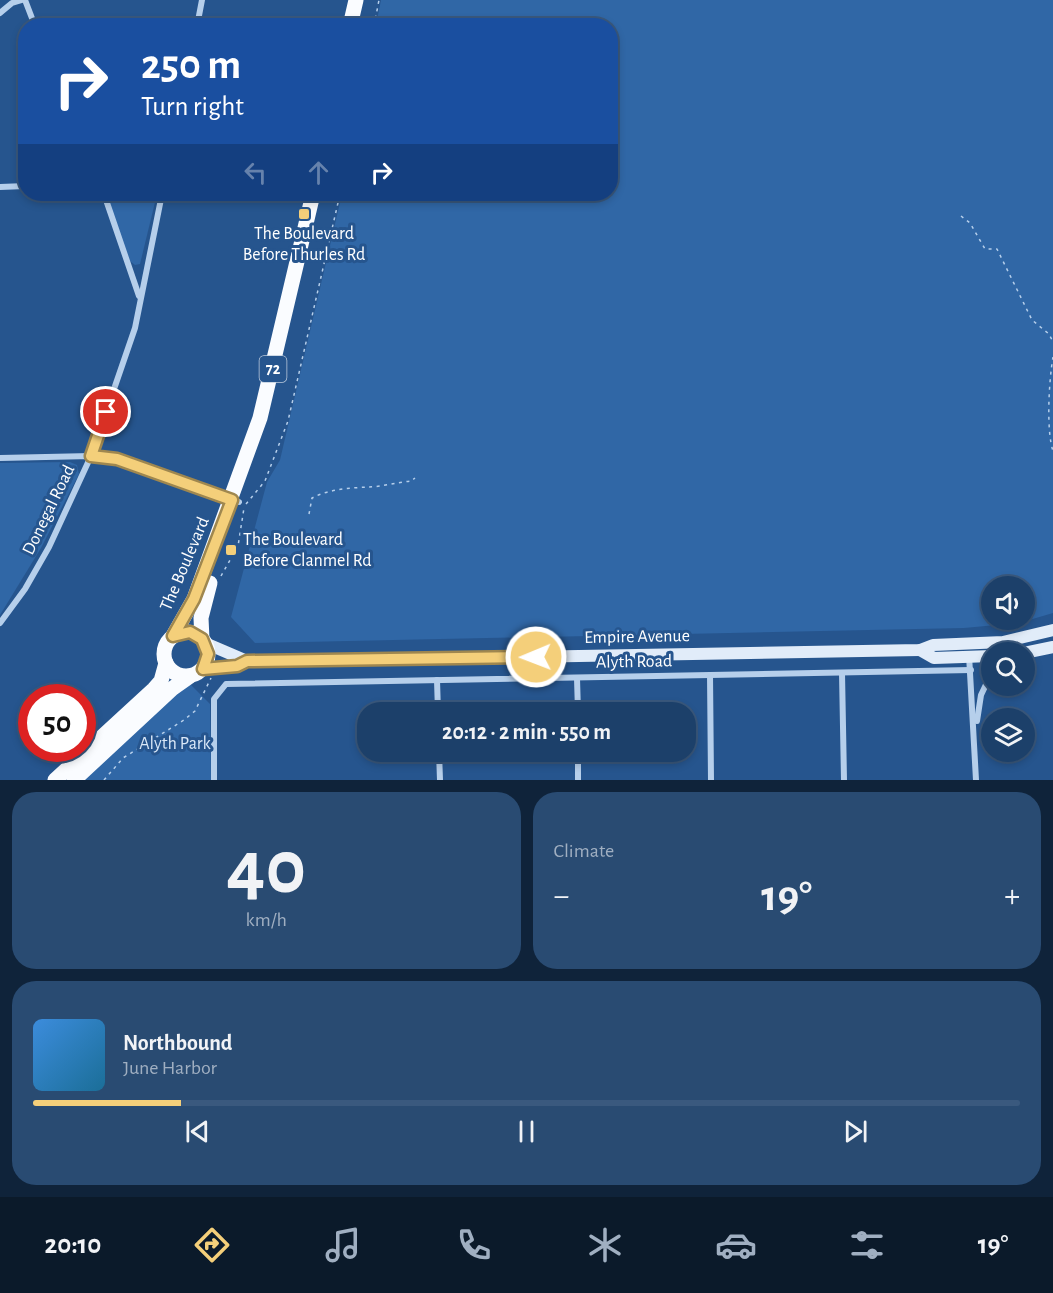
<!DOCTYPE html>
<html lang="en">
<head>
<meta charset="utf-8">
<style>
	body { margin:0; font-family:"Alegreya Sans",sans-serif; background:#294b72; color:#f1f3f6; height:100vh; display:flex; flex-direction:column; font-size:22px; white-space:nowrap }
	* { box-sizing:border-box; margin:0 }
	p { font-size:20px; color:#a0afc1 }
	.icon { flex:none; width:33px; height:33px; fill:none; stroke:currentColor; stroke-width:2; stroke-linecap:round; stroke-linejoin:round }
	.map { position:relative; height:780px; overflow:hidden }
	.panel { display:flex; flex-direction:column; gap:12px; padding:12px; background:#0f233a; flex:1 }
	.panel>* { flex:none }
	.top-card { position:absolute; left:18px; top:18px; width:600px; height:183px; border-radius:24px; box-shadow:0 3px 9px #0003,0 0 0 2px #3a597e; background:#1a4fa0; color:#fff; overflow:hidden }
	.fabs { position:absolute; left:981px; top:576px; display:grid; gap:12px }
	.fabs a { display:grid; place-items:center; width:54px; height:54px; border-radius:50%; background:#1c406a; box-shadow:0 3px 9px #0003,0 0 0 2px #3a597e; font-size:30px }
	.speed { position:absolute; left:18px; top:684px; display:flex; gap:12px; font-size:30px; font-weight:700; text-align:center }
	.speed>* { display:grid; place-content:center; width:78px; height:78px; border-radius:50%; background:#1c406a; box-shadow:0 3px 9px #0003,0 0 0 2px #3a597e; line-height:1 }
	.speed .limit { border:9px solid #d22; background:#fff; color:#111 }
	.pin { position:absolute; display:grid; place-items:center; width:51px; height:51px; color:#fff; margin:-26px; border:3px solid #fff; border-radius:50%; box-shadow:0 2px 6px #0007 }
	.me { position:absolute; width:66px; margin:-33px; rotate:269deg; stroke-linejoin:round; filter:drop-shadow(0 0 4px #0008) }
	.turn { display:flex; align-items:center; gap:21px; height:126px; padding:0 24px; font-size:27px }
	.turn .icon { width:78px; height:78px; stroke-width:2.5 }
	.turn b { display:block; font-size:42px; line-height:51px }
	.lanes { display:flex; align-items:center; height:57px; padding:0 24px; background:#0003; justify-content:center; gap:30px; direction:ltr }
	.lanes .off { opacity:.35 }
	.big { font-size:45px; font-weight:700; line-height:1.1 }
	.panel .widget { flex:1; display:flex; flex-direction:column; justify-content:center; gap:9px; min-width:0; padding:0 21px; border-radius:24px; background:#294b72 }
	.panel .dial { align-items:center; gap:0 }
	.dial b { font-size:78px; line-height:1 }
	.song { display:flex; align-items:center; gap:18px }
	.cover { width:72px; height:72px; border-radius:9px; background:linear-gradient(135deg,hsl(210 70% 55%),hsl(200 70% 35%)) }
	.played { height:6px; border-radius:3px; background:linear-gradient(90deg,#f4cf7a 15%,#3a597e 15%) }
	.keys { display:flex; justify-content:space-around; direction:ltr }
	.heat { display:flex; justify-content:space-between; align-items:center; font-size:33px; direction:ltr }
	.panel .tiles { flex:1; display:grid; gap:12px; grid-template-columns:1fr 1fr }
	.widget:last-child { grid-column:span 2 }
	.trip { position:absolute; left:357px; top:702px; width:339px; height:60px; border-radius:24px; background:#1c406a; box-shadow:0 3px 9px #0003,0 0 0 2px #3a597e; font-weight:700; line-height:60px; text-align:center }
	.tabs { display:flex; height:96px; justify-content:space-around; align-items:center; background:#0b1a2a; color:#a0afc1 }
	.tabs .icon { width:42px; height:42px }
	.tabs .selected { color:#f4cf7a }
	.tabs b { font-size:27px; color:#f1f3f6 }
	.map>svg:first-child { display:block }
	.green { fill:#3067a6; fill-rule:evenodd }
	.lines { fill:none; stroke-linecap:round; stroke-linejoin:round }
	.path { stroke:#b6cfeb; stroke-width:1.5; stroke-dasharray:3 4.5; stroke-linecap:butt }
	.street { stroke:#b6cfeb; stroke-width:6 }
	.secondary { stroke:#e1ecf9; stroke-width:12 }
	.primary { stroke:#fafcff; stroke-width:15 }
	.route-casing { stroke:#9f874f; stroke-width:15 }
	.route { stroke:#f4cf7a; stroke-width:10 }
	.poi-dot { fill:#f4cf7a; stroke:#26558e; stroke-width:2 }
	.labels { text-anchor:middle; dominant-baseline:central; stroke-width:6; stroke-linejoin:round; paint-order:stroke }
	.shield { fill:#26558e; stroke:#beccdd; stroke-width:1.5 }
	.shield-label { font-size:16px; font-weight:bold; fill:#fff }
	.poi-label { font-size:18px; fill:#fff; stroke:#26558e }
	.street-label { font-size:18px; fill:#fff; stroke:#26558e }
	.park-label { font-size:18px; fill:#dae8f8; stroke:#26558e }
</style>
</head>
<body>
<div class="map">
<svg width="1053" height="780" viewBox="0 0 1053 780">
	<rect width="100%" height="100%" fill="#26558e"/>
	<!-- green -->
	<g class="green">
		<path d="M 381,0 L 1053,0 L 1053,613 L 1019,623 L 964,628 L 255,643 L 231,617 L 267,482 L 280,460 L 342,194 L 610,194 L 610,26 L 376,25 ZM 992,586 L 1024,586 L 1024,620 L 992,620 Z"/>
		<polygon points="105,194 157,194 140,264 135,265 130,261"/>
		<polygon points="70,462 77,465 79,474 41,548 0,615 0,463"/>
		<polygon points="189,683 210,704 211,780 82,780"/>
	</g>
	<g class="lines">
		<!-- path -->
		<g class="path">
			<polyline points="374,26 379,0"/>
			<polyline points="961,216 970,223 985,249 997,249 1032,320 1049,334 1053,342"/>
			<path d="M 1053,357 C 1049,380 1046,430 1053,451"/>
			<polyline points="246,504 265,481 288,421 340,194"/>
			<path d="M 309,514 L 312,498 C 329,489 350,488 368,487 C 381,487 398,482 411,481 L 415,478"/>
			<polyline points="221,576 238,546 244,508"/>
			<polyline points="104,780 123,758 184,720 195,711 211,678"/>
		</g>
		<!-- street -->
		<g class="street">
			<polyline points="25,0 35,26"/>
			<polyline points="0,13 12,3 22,0"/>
			<polyline points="197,26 202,0"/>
			<polyline points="0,187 26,186"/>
			<polyline points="104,194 139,296"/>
			<polyline points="0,458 91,456 117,459 239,502"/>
			<polyline points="0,623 25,589 49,547 91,456 135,328 162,194"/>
			<polyline points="969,655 976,780"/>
			<polyline points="842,673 844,780"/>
			<polyline points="710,675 711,780"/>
			<polyline points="577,678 578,712"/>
			<polyline points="437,680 438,712"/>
			<polyline points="977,721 981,695 992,672"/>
			<polyline points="439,752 440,780"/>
			<polyline points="578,752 578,780"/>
			<polyline points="214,780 214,699 226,684 971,670"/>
		</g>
		<!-- secondary -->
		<g class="secondary">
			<polyline points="205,643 247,661 297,661 920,650 933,645 1003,642 1053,630"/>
			<polyline points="920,650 934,658 992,656"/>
			<polyline points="1024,653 1053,647"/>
			<polyline points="203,669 237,666 247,661"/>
		</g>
		<!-- primary -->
		<g class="primary">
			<polyline points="350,26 356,0"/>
			<circle cx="186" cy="654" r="22"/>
			<polyline points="173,636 194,599 260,418 313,194"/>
			<polyline points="202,639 201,618 210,583"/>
			<polyline points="55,780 154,689 161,681 166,663"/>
			<polyline points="74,780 173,688 190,676"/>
		</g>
	</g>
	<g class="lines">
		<!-- route casing -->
		<g class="route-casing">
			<polyline id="route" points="106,412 91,456 117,459 232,500 194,599 173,636 190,632 202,639 208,654 203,669 237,666 247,661 536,657"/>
		</g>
		<!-- route -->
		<use href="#route" class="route"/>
	</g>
	<!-- markers -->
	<g class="poi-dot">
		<rect x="298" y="208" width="12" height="12" rx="3"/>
		<rect x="225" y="544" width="12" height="12" rx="3"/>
	</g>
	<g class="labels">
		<!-- shield labels -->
		<rect class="shield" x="259.5" y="356" width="27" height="26" rx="4.5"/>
		<g class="shield-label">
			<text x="273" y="369">72</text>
		</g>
		<!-- poi labels -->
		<g class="poi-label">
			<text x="304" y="234">The Boulevard<tspan x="304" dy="21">Before Thurles Rd</tspan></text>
			<text x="243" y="540" text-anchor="start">The Boulevard<tspan x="243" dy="21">Before Clanmel Rd</tspan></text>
		</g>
		<!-- street labels -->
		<g class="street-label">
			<text transform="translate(49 510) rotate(-64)">Donegal Road</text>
			<text transform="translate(185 564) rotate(-67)">The Boulevard</text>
			<text transform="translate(637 637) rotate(-1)">Empire Avenue</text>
			<text transform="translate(634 662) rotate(-1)">Alyth Road</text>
		</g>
		<!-- park labels -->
		<g class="park-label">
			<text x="175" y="744">Alyth Park</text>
		</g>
	</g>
</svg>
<div class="fabs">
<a><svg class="icon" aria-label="sound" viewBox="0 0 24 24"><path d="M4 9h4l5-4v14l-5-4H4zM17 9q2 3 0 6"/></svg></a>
<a><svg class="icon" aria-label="search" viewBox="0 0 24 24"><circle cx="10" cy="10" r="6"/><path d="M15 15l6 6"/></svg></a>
<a><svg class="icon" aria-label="layers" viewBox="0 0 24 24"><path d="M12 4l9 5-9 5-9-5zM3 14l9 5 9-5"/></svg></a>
</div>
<div class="speed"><div class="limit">50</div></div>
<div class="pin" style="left:106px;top:412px;background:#d93025"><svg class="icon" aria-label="arrive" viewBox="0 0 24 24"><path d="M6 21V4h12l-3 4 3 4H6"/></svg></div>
<svg class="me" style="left:536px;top:657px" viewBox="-20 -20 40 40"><circle r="17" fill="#f4cf7a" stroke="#fff" stroke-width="3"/><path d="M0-11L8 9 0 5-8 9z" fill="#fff"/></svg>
<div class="trip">20:12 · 2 min · 550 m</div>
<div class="top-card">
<div class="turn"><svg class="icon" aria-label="right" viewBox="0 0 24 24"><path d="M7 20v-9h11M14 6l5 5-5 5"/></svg><div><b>250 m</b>Turn right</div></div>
<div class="lanes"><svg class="icon off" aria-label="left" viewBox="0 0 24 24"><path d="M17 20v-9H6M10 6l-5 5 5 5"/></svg><svg class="icon off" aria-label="ahead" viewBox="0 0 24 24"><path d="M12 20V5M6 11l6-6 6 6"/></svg><svg class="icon" aria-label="right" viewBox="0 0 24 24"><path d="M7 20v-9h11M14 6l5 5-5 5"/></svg></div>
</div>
</div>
<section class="panel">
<div class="tiles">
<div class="widget dial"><b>40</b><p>km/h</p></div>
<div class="widget"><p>Climate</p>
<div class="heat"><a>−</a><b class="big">19°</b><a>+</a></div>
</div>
<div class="widget">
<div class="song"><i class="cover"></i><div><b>Northbound</b><p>June Harbor</p></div></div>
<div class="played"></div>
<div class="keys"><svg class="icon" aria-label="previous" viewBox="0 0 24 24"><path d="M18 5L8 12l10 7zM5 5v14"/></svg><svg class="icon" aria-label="pause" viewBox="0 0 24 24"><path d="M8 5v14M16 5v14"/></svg><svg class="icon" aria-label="next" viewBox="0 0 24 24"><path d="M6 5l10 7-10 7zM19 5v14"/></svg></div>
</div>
</div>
</section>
<nav class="tabs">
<b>20:10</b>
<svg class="icon selected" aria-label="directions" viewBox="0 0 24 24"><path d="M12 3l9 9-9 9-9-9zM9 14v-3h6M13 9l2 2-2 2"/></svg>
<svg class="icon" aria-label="music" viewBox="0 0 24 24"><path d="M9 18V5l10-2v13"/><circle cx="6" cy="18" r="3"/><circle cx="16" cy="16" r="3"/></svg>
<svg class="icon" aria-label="phone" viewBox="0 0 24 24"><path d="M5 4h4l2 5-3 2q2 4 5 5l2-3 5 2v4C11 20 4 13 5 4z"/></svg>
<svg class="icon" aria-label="climate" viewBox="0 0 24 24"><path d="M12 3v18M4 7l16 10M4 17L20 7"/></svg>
<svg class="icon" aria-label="car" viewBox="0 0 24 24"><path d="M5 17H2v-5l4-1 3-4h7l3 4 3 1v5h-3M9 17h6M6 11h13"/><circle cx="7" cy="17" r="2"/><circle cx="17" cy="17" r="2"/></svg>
<svg class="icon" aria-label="filters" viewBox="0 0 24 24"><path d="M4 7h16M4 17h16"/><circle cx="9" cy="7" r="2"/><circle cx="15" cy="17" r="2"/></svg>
<b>19°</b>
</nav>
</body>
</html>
